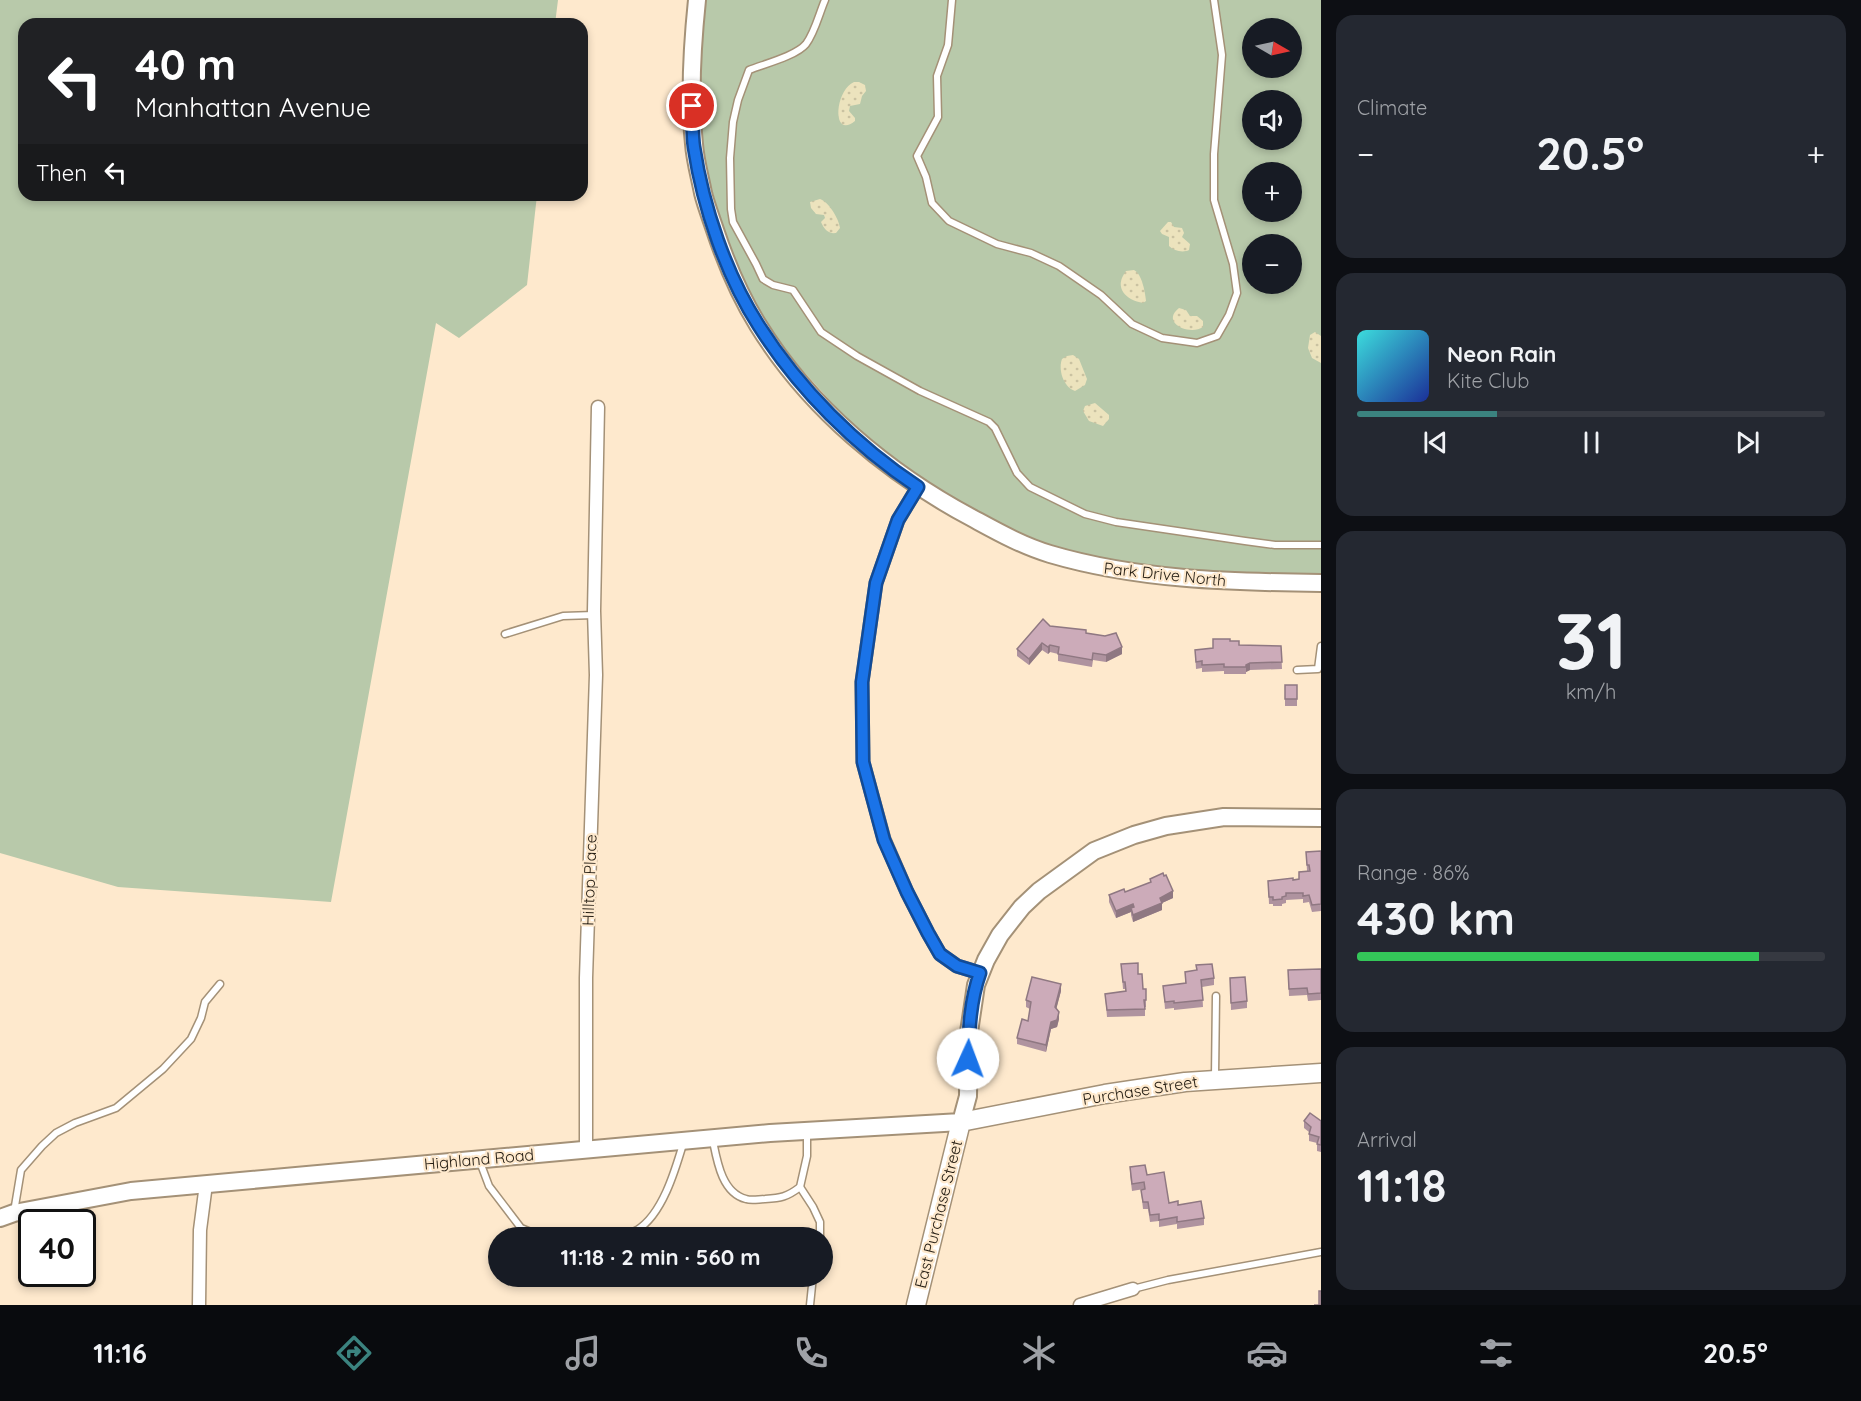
<!DOCTYPE html>
<html lang="en">
<head>
<meta charset="utf-8">
<style>
	body { margin:0; font-family:Quicksand,sans-serif; background:#242831; color:#f1f3f6; height:100vh; display:flex; flex-direction:column; font-size:22px; white-space:nowrap }
	* { box-sizing:border-box; margin:0 }
	p { font-size:20px; color:#9ea1a6 }
	.icon { flex:none; width:33px; height:33px; fill:none; stroke:currentColor; stroke-width:2; stroke-linecap:round; stroke-linejoin:round }
	.map { position:relative; flex:1; overflow:hidden }
	.details { display:flex; flex-direction:column; gap:15px; padding:15px; background:#0d0f14; width:540px }
	.details>* { flex:none }
	.hud { position:absolute; left:18px; top:18px; width:570px; height:183px; border-radius:18px; box-shadow:0 3px 9px #0003; background:#202124; color:#fff; overflow:hidden }
	.needle { width:39px; rotate:99deg }
	.buttons { position:absolute; left:1242px; top:18px; display:grid; gap:12px }
	.buttons a { display:grid; place-items:center; width:60px; height:60px; border-radius:50%; background:#171b24; box-shadow:0 3px 9px #0003; font-size:30px }
	.speed { position:absolute; left:18px; top:1209px; display:flex; gap:12px; font-size:30px; font-weight:700; text-align:center }
	.speed>* { display:grid; place-content:center; width:78px; height:78px; border-radius:50%; background:#171b24; box-shadow:0 3px 9px #0003; line-height:1 }
	.speed .limit { border:3px solid #111; border-radius:9px; background:#fff; color:#111 }
	.pin { position:absolute; display:grid; place-items:center; width:51px; height:51px; color:#fff; margin:-26px; border:3px solid #fff; border-radius:50%; box-shadow:0 2px 6px #0007 }
	.me { position:absolute; width:66px; margin:-33px; rotate:2deg; stroke-linejoin:round; filter:drop-shadow(0 0 4px #0008) }
	.turn { display:flex; align-items:center; gap:21px; height:126px; padding:0 18px; font-size:27px }
	.turn .icon { width:78px; height:78px; stroke-width:2.5 }
	.turn b { display:block; font-size:42px; line-height:51px }
	.then { display:flex; align-items:center; height:57px; padding:0 18px; background:#0003; gap:12px; font-size:22px }
	.big { font-size:45px; font-weight:700; line-height:1.1 }
	.details .widget { flex:1; display:flex; flex-direction:column; justify-content:center; gap:9px; min-width:0; padding:0 21px; border-radius:18px; background:#242831 }
	.details .dial { align-items:center; gap:0 }
	.dial b { font-size:78px; line-height:1 }
	.song { display:flex; align-items:center; gap:18px }
	.cover { width:72px; height:72px; border-radius:9px; background:linear-gradient(135deg,hsl(180 70% 55%),hsl(230 70% 35%)) }
	.played { height:6px; border-radius:3px; background:linear-gradient(90deg,#3b837f 30%,#363941 30%) }
	.keys { display:flex; justify-content:space-around; direction:ltr }
	.heat { display:flex; justify-content:space-between; align-items:center; font-size:33px; direction:ltr }
	.charge { height:9px; border-radius:4px; background:linear-gradient(90deg,#34c759 86%,#363941 0) }
	.trip { position:absolute; left:488px; top:1227px; width:345px; height:60px; border-radius:30px; background:#171b24; box-shadow:0 3px 9px #0003; font-weight:700; line-height:60px; text-align:center }
	.dock { display:flex; height:96px; justify-content:space-around; align-items:center; background:#090b0e; color:#9ea1a6 }
	.dock .icon { width:42px; height:42px }
	.dock .active { color:#3b837f }
	.dock b { font-size:27px; color:#f1f3f6 }
	main { display:flex; flex:1; min-height:0 }
	.map>svg:first-child { display:block }
	.green { fill:#b8c9aa; fill-rule:evenodd }
	.sand { fill:url(#sand-dots) }
	.lines { fill:none; stroke-linecap:round; stroke-linejoin:round }
	.service-casing { stroke:#a49177; stroke-width:9 }
	.minor-casing { stroke:#a49177; stroke-width:15 }
	.tertiary-casing { stroke:#a49177; stroke-width:20 }
	.secondary-casing { stroke:#a49177; stroke-width:21 }
	.service { stroke:#fff; stroke-width:6 }
	.minor { stroke:#fff; stroke-width:12 }
	.tertiary { stroke:#fff; stroke-width:16 }
	.secondary { stroke:#fff; stroke-width:18 }
	.wall { fill:#af939f }
	.shaded-wall { fill:#8f7882 }
	.building { fill:#ccabb9; stroke:#8f7882; stroke-width:1.5 }
	.route-casing { stroke:#114b97; stroke-width:15 }
	.route { stroke:#1a73e8; stroke-width:10 }
	.labels { text-anchor:middle; dominant-baseline:central; stroke-width:4.5; stroke-linejoin:round; paint-order:stroke }
	.street-label { font-size:16px; fill:#221b11; stroke:#fee9cd }
</style>
</head>
<body>
<main>
<div class="map">
<svg width="1321" height="1305" viewBox="0 0 1321 1305">
	<defs>
		<pattern id="sand-dots" width="8" height="8" patternUnits="userSpaceOnUse" patternTransform="scale(1.5)"><rect width="8" height="8" fill="#ece3bd"/><path d="M2 2h.1M6 6h.1" fill="none" stroke="#cac2a1" stroke-width="1.8" stroke-linecap="round"/></pattern>
	</defs>
	<rect width="100%" height="100%" fill="#fee9cd"/>
	<!-- green -->
	<g class="green">
		<polygon points="0,0 558,0 555,24 24,24 24,195 537,195 527,285 459,338 436,323 331,902 118,887 0,853"/>
		<path d="M 706,0 L 1321,0 L 1321,576 L 1227,575 L 1132,566 L 1058,549 L 988,520 L 914,476 L 842,414 L 778,343 L 728,251 L 701,147 L 701,44 ZM 1252,28 L 1292,28 L 1292,68 L 1252,68 ZM 1252,100 L 1292,100 L 1292,140 L 1252,140 ZM 1252,172 L 1292,172 L 1292,212 L 1252,212 ZM 1252,244 L 1292,244 L 1292,284 L 1252,284 Z"/>
	</g>
	<!-- sand -->
	<g class="sand">
		<path d="M 854,82 L 859,82 L 865,85 L 866,91 L 862,96 L 860,104 L 850,106 L 849,111 L 855,118 L 855,121 C 832,140 834,91 854,82 Z"/>
		<path d="M 820,199 C 829,202 839,219 840,228 L 836,233 C 828,234 824,229 821,222 L 825,218 L 824,215 L 816,214 L 811,208 L 810,202 Z"/>
		<path d="M 1168,222 L 1171,222 L 1174,227 L 1182,228 L 1184,233 L 1182,237 L 1190,244 L 1189,250 C 1183,253 1174,251 1169,246 L 1169,237 L 1162,234 L 1160,231 Z"/>
		<path d="M 1134,270 C 1142,274 1145,292 1146,301 L 1143,303 C 1126,300 1113,288 1126,271 Z"/>
		<path d="M 1179,308 L 1186,310 L 1190,316 L 1197,316 L 1203,321 L 1203,327 C 1190,336 1160,323 1179,308 Z"/>
		<polygon points="1315,332 1321,336 1321,363 1312,358 1308,348 1310,335"/>
		<path d="M 1073,355 L 1079,359 L 1087,379 L 1085,385 L 1075,391 C 1063,387 1058,369 1062,359 L 1067,356 Z"/>
		<polygon points="1095,403 1109,415 1109,419 1103,426 1089,421 1083,411 1085,406"/>
	</g>
	<g class="lines">
		<!-- service casing -->
		<g class="service-casing">
			<g id="service">
				<path d="M 825,0 C 819,14 815,32 806,44 C 796,56 764,64 749,70 L 738,100 L 733,122 L 730,158 L 731,209 L 733,222 L 756,264 L 763,279 L 773,285 L 793,290 L 821,332 L 857,356 L 920,391 L 989,422 L 995,428 L 1017,473 L 1030,487 L 1085,514 L 1116,522 L 1245,541 L 1275,545 L 1321,545"/>
				<polyline points="952,0 948,45 937,76 938,117 917,156 926,177 932,203 949,221 997,244 1031,253 1059,266 1101,295 1132,324 1162,338 1197,343 1217,336 1229,315 1237,293 1233,264 1214,200 1214,154 1222,55 1214,0"/>
				<polyline points="505,634 563,616 594,615"/>
				<polyline points="1297,670 1318,669 1321,646"/>
				<polyline points="1215,1077 1216,996"/>
				<path d="M 713,1141 C 717,1161 722,1193 746,1199 C 752,1201 759,1199 765,1199 C 781,1198 787,1197 800,1187 L 807,1156 L 807,1131"/>
				<polyline points="480,1162 489,1186 521,1228 545,1238"/>
				<polyline points="800,1187 813,1207 820,1222 820,1238"/>
				<polyline points="14,1212 21,1170 42,1146 56,1133 75,1123 116,1108 163,1069 191,1039 201,1018 205,1002 220,984"/>
				<path d="M 619,1238 C 625,1235 631,1233 637,1230 C 662,1215 675,1171 683,1144"/>
				<polyline points="1133,1289 1168,1280 1321,1252"/>
				<polyline points="810,1305 813,1276"/>
			</g>
		</g>
		<!-- minor casing -->
		<g class="minor-casing">
			<g id="minor">
				<polyline points="918,487 898,520 876,583 862,682 863,762 884,839 907,892 928,933 940,954 957,966 980,973"/>
				<polyline points="586,1150 586,978 596,675 594,611 598,407"/>
				<polyline points="199,1305 200,1230 206,1184"/>
				<polyline points="1080,1305 1133,1289"/>
			</g>
		</g>
		<!-- tertiary casing -->
		<g class="tertiary-casing">
			<g id="tertiary">
				<path d="M 697,0 C 692,48 689,96 694,144 C 695,160 700,177 703,193 C 706,205 711,218 715,230 C 726,263 740,296 758,325 C 809,408 889,474 974,519 C 998,532 1023,546 1050,554 C 1138,580 1230,582 1321,583"/>
				<polyline points="0,1218 14,1213 131,1191 770,1133 961,1122 968,1096 969,1032 976,985 986,960 1000,935 1022,907 1039,891 1094,851 1134,835 1166,826 1224,817 1321,818"/>
			</g>
		</g>
		<!-- secondary casing -->
		<g class="secondary-casing">
			<polyline id="secondary" points="916,1305 961,1122 1105,1094 1185,1082 1321,1073"/>
		</g>
		<!-- service -->
		<use href="#service" class="service"/>
		<!-- minor -->
		<use href="#minor" class="minor"/>
		<!-- tertiary -->
		<use href="#tertiary" class="tertiary"/>
		<!-- secondary -->
		<use href="#secondary" class="secondary"/>
	</g>
	<!-- wall -->
	<g class="wall">
		<polygon points="1050,626 1086,633 1122,654 1106,662 1093,660 1092,667 1058,661 1058,654 1050,652 1048,654 1042,650 1029,665 1017,656 1017,649"/>
		<polygon points="1230,641 1239,645 1281,646 1282,669 1250,670 1246,672 1246,674 1224,674 1224,671 1202,672 1202,668 1196,669 1195,650 1213,648"/>
		<rect x="1285" y="685" width="12" height="21"/>
		<polygon points="1321,851 1321,911 1312,912 1309,902 1303,903 1303,899 1286,900 1286,903 1282,904 1282,906 1273,906 1273,904 1269,904 1268,881 1299,879 1307,871 1306,852"/>
		<polygon points="1150,879 1173,898 1162,903 1162,910 1133,922 1131,915 1131,912 1116,918 1109,902 1109,895 1125,892 1150,883"/>
		<polygon points="1121,964 1138,974 1143,989 1146,989 1146,1007 1145,1007 1145,1016 1107,1017 1105,994 1125,991 1125,989 1123,989"/>
		<polygon points="1196,965 1214,978 1214,985 1202,987 1203,1007 1174,1010 1174,1008 1165,1009 1163,986 1185,983 1185,972 1196,970"/>
		<polygon points="1321,969 1321,1000 1308,1001 1307,995 1289,996 1288,970"/>
		<polygon points="1230,978 1247,1001 1247,1008 1231,1010"/>
		<polygon points="1061,991 1056,1009 1059,1019 1057,1027 1051,1029 1046,1052 1017,1044 1017,1038 1028,1021 1030,1009 1026,1007 1026,1000"/>
		<polygon points="1304,1121 1321,1121 1321,1152 1317,1151 1317,1143 1309,1141 1309,1132 1304,1128"/>
		<polygon points="1130,1167 1147,1175 1169,1203 1178,1205 1204,1218 1204,1225 1177,1229 1177,1224 1159,1227 1159,1221 1150,1222 1148,1209 1143,1209 1141,1190 1144,1189 1132,1191 1130,1174"/>
	</g>
	<!-- shaded-wall -->
	<g class="shaded-wall">
		<polygon points="1042,643 1042,650 1029,665 1029,659"/>
		<polygon points="1050,645 1050,652 1048,654 1048,647"/>
		<polygon points="1122,647 1122,654 1106,662 1106,655"/>
		<polygon points="1250,663 1250,670 1246,672 1246,665"/>
		<polygon points="1173,891 1173,898 1162,903 1162,910 1133,922 1133,915 1160,898"/>
		<polygon points="1133,904 1133,911 1131,908 1131,912 1116,918 1116,911"/>
		<polygon points="1061,984 1061,991 1055,1014 1055,1007"/>
		<polygon points="1059,1012 1059,1019 1057,1027 1051,1029 1046,1052 1046,1045 1051,1022"/>
	</g>
	<!-- building -->
	<g class="building">
		<polygon points="1043,619 1050,626 1086,630 1086,633 1105,636 1116,633 1122,647 1106,655 1093,653 1092,660 1058,654 1059,647 1050,645 1048,647 1042,643 1029,659 1017,649"/>
		<polygon points="1213,639 1230,639 1230,641 1239,641 1239,645 1281,646 1282,662 1250,663 1246,665 1246,667 1224,667 1224,664 1202,665 1202,661 1196,662 1195,650 1213,648"/>
		<rect x="1285" y="685" width="12" height="14"/>
		<polygon points="1321,851 1321,904 1312,905 1309,895 1303,896 1303,893 1286,893 1286,896 1282,897 1282,899 1273,900 1273,897 1269,897 1268,881 1293,878 1293,880 1299,879 1299,872 1310,871 1309,865 1307,865 1306,852"/>
		<polygon points="1163,873 1164,876 1166,875 1173,891 1160,898 1162,903 1133,915 1131,908 1134,907 1133,904 1116,911 1109,895 1124,889 1125,892 1151,882 1150,879"/>
		<polygon points="1138,963 1138,974 1142,974 1143,989 1146,989 1146,1000 1144,1000 1145,1009 1107,1010 1105,994 1126,991 1125,982 1123,982 1121,964"/>
		<polygon points="1212,964 1214,978 1201,980 1203,1000 1174,1003 1174,1001 1165,1002 1163,986 1186,983 1185,972 1197,970 1196,965"/>
		<polygon points="1321,969 1321,993 1308,994 1307,988 1289,989 1288,970"/>
		<polygon points="1032,977 1061,984 1055,1007 1059,1012 1057,1020 1051,1022 1046,1045 1017,1038 1022,1019 1028,1021 1031,1002 1026,1000"/>
		<polygon points="1245,977 1247,1001 1231,1003 1230,978"/>
		<polygon points="1310,1113 1321,1121 1321,1145 1317,1144 1319,1137 1309,1134 1311,1127 1304,1121"/>
		<polygon points="1145,1165 1147,1175 1164,1172 1169,1203 1178,1201 1178,1205 1201,1201 1204,1218 1177,1222 1177,1217 1159,1220 1159,1214 1150,1215 1148,1202 1143,1202 1141,1190 1145,1189 1144,1182 1132,1184 1130,1167"/>
		<polygon points="1319,1291 1321,1291 1321,1305 1314,1305 1319,1305"/>
	</g>
	<g class="lines">
		<!-- route casing -->
		<g class="route-casing">
			<path id="route" d="M 692,106 C 693,119 692,134 694,147 C 703,207 726,275 759,326 C 799,389 856,446 918,487 L 898,520 L 876,583 L 862,682 L 863,762 L 884,840 L 907,892 L 928,933 L 940,954 L 957,966 L 980,973 C 970,1001 969,1030 968,1059"/>
		</g>
		<!-- route -->
		<use href="#route" class="route"/>
	</g>
	<g class="labels">
		<!-- street labels -->
		<g class="street-label">
			<text transform="translate(1165 574) rotate(6)">Park Drive North</text>
			<text transform="translate(589 880) rotate(-88)">Hilltop Place</text>
			<text transform="translate(1140 1090) rotate(-9)">Purchase Street</text>
			<text transform="translate(479 1159) rotate(-5)">Highland Road</text>
			<text transform="translate(938 1214) rotate(-76)">East Purchase Street</text>
		</g>
	</g>
</svg>
<div class="buttons">
<a><svg class="needle" viewBox="-14 -14 28 28"><path d="M0-13l5 13h-10z" fill="#e53935"/><path d="M0 13l5-13h-10z" fill="#9ea1a6"/></svg></a>
<a><svg class="icon" aria-label="sound" viewBox="0 0 24 24"><path d="M4 9h4l5-4v14l-5-4H4zM17 9q2 3 0 6"/></svg></a>
<a>+</a>
<a>−</a>
</div>
<div class="speed"><div class="limit">40</div></div>
<div class="pin" style="left:692px;top:106px;background:#d93025"><svg class="icon" aria-label="arrive" viewBox="0 0 24 24"><path d="M6 21V4h12l-3 4 3 4H6"/></svg></div>
<svg class="me" style="left:968px;top:1059px" viewBox="-20 -20 40 40"><circle r="19" fill="#fff"/><path d="M0-13L10 11 0 6-10 11z" fill="#1a73e8"/></svg>
<div class="trip">11:18 · 2 min · 560 m</div>
<div class="hud">
<div class="turn"><svg class="icon" aria-label="left" viewBox="0 0 24 24"><path d="M17 20v-9H6M10 6l-5 5 5 5"/></svg><div><b>40 m</b>Manhattan Avenue</div></div>
<div class="then">Then<svg class="icon" aria-label="left" viewBox="0 0 24 24"><path d="M17 20v-9H6M10 6l-5 5 5 5"/></svg></div>
</div>
</div>
<section class="details">
<div class="widget"><p>Climate</p>
<div class="heat"><a>−</a><b class="big">20.5°</b><a>+</a></div>
</div>
<div class="widget">
<div class="song"><i class="cover"></i><div><b>Neon Rain</b><p>Kite Club</p></div></div>
<div class="played"></div>
<div class="keys"><svg class="icon" aria-label="previous" viewBox="0 0 24 24"><path d="M18 5L8 12l10 7zM5 5v14"/></svg><svg class="icon" aria-label="pause" viewBox="0 0 24 24"><path d="M8 5v14M16 5v14"/></svg><svg class="icon" aria-label="next" viewBox="0 0 24 24"><path d="M6 5l10 7-10 7zM19 5v14"/></svg></div>
</div>
<div class="widget dial"><b>31</b><p>km/h</p></div>
<div class="widget"><p>Range · 86%</p><b class="big">430 km</b><div class="charge"></div></div>
<div class="widget"><p>Arrival</p><b class="big">11:18</b></div>
</section>
</main>
<nav class="dock">
<b>11:16</b>
<svg class="icon active" aria-label="directions" viewBox="0 0 24 24"><path d="M12 3l9 9-9 9-9-9zM9 14v-3h6M13 9l2 2-2 2"/></svg>
<svg class="icon" aria-label="music" viewBox="0 0 24 24"><path d="M9 18V5l10-2v13"/><circle cx="6" cy="18" r="3"/><circle cx="16" cy="16" r="3"/></svg>
<svg class="icon" aria-label="phone" viewBox="0 0 24 24"><path d="M5 4h4l2 5-3 2q2 4 5 5l2-3 5 2v4C11 20 4 13 5 4z"/></svg>
<svg class="icon" aria-label="climate" viewBox="0 0 24 24"><path d="M12 3v18M4 7l16 10M4 17L20 7"/></svg>
<svg class="icon" aria-label="car" viewBox="0 0 24 24"><path d="M5 17H2v-5l4-1 3-4h7l3 4 3 1v5h-3M9 17h6M6 11h13"/><circle cx="7" cy="17" r="2"/><circle cx="17" cy="17" r="2"/></svg>
<svg class="icon" aria-label="filters" viewBox="0 0 24 24"><path d="M4 7h16M4 17h16"/><circle cx="9" cy="7" r="2"/><circle cx="15" cy="17" r="2"/></svg>
<b>20.5°</b>
</nav>
</body>
</html>
